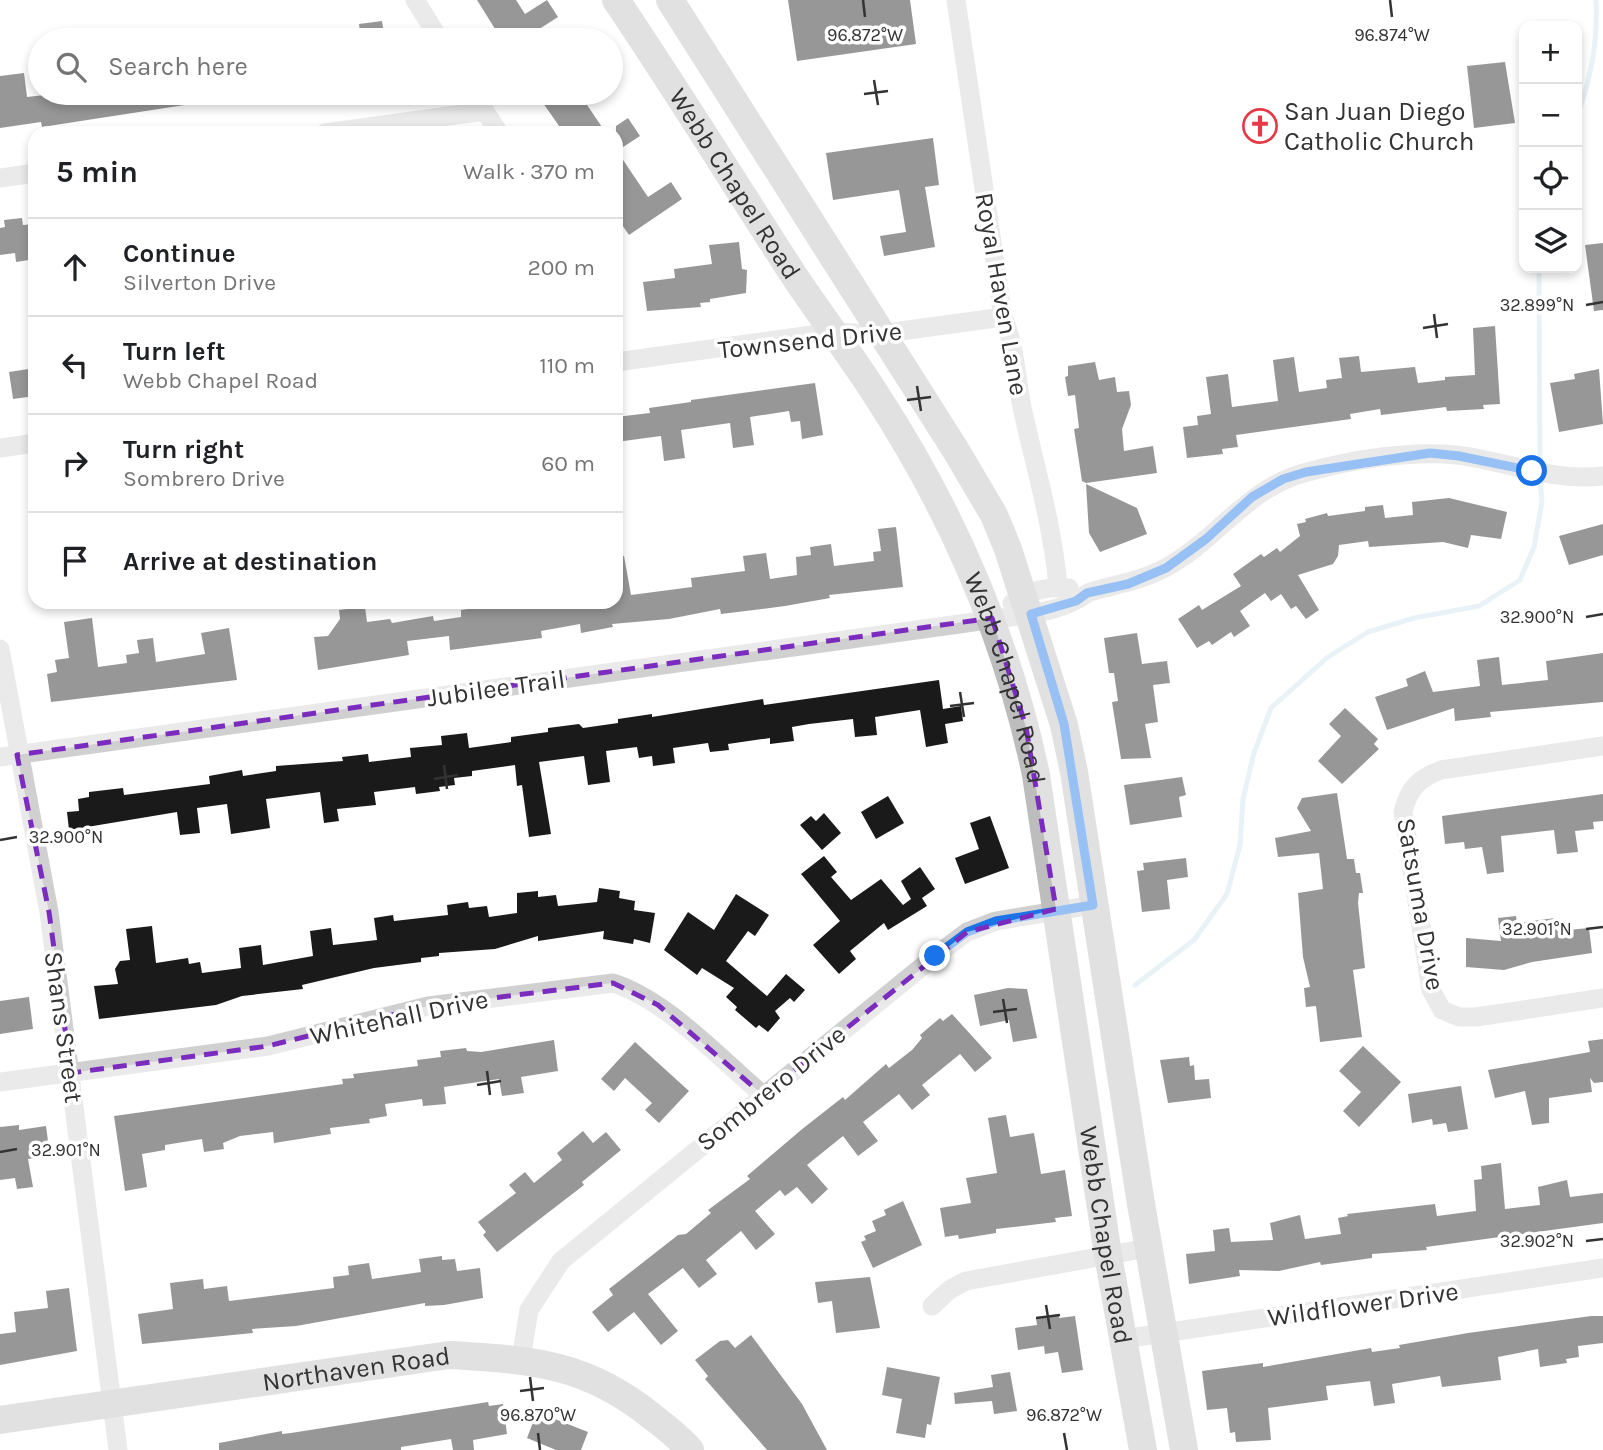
<!DOCTYPE html>
<meta charset="utf-8">
<style>
:root{--surface:#fff;--page:#f2f2f2;--text:#202124;--muted:#757577;--line:#e0e0e0}
body{margin:0;font-family:Karla,sans-serif;background:var(--page);color:var(--text)}
.controls{position:absolute;right:21px;top:21px;display:grid;overflow:hidden;border-radius:14px;box-shadow:0 4px 10px #0003}
.controls button{width:63px;height:63px;display:grid;place-items:center;padding:0;border:0;border-bottom:2px solid var(--line);background:var(--surface);color:var(--text);font:35px sans-serif}
.stop{position:absolute;width:21px;height:21px;margin:-16px;border:5px solid #1a73e8;border-radius:50%;background:#fff}
.stop.end{background:#1a73e8;border-color:#fff;box-shadow:0 2px 7px #0008}
.list{margin:0;padding:0;list-style:none}
h2{display:flex;justify-content:space-between;align-items:center;height:91px;margin:0;padding:0 28px;font-size:30px}
h2 small{font-size:23px;font-weight:400;color:var(--muted)}
.list li{display:grid;grid-template-columns:46px 1fr auto;gap:21px;align-items:center;box-sizing:border-box;height:98px;padding:0 28px;border-top:2px solid var(--line)}
.list b{display:block;font-size:26px;white-space:nowrap}
.list p{margin:0;font-size:23px;white-space:nowrap;color:var(--muted)}
.list em{font-size:23px;font-style:normal;color:var(--muted)}
.icon{flex:none;width:38px;height:38px;fill:none;stroke:currentColor;stroke-width:2;stroke-linecap:round;stroke-linejoin:round}
.map{position:relative;flex:none;width:1603px;height:1450px;overflow:hidden}
.search{position:absolute;background:var(--surface);box-shadow:0 4px 10px #0003;left:28px;top:28px;width:595px;height:77px;display:flex;align-items:center;gap:18px;box-sizing:border-box;padding:0 24px;border-radius:38px;color:var(--muted);font-size:26px}
.panel{position:absolute;background:var(--surface);box-shadow:0 4px 10px #0003;left:28px;top:126px;width:595px;height:483px;border-radius:21px}
.map>svg:first-child{display:block}
.lines{fill:none;stroke-linecap:round;stroke-linejoin:round}
.stream{stroke:#cfe2ee;stroke-width:5}
.building{fill:#1a1a1a}
.street{stroke:#d0d0d0;stroke-width:19}
.secondary{stroke:#bdbdbd;stroke-width:28}
.route{stroke:#1a73e8;stroke-width:9}
.marked{fill:none;stroke:#7b2cbf;stroke-width:5;stroke-dasharray:14 9;stroke-linejoin:round}
.ticks{fill:none;stroke:#333;stroke-width:2.5}
.labels{text-anchor:middle;stroke-width:7;stroke-linejoin:round;paint-order:stroke}
.poi-label{font-size:26px;fill:#333;stroke:#fff;text-anchor:start}
.street-label{font-size:26px;fill:#333;stroke:#fff}
.ticks-label{font-size:18px;text-anchor:middle;fill:#333;stroke:#fff;stroke-width:7;stroke-linejoin:round;paint-order:stroke}
</style>
<div class="map">
<svg width="1603" height="1450" viewBox="0 0 1603 1450">
<rect width="100%" height="100%" fill="#fff"/>
<g class="lines">
<path class="stream" d="M1577,117C1591,78 1598,42 1596,0
M1539,268L1540,468
M1135,985L1194,940L1227,894L1240,845L1243,799L1254,753L1271,708L1328,657L1368,632L1414,618L1479,606L1520,580L1534,547L1542,502L1540,478"/>
</g>
<path class="building" d="M477,0H516L525,14L547,0L558,17L522,40H502Z
M788,0H910L916,44L797,61Z
M382,21L385,40H361L359,24Z
M1505,62L1515,123L1474,128L1467,66Z
M24,73L27,97L62,93H204V102L42,127L41,122L0,128V76Z
M536,93H579L606,133H564Z
M628,118L640,136L617,151L648,197L671,182L682,199L629,235L616,216V126Z
M933,138L939,185L925,187L935,247L884,256L880,236L906,232L899,190L833,200L826,153Z
M22,218L23,225L35,224V259L16,262L15,253L0,255V228L5,227L4,220Z
M739,242L742,269L747,270L746,293L710,299V302L700,303L701,307L647,311L643,282L675,278L674,269L712,264L709,245Z
M1603,243V310L1594,311L1585,245Z
M1495,326L1500,404L1483,405L1484,409L1447,411L1446,407L1381,415L1380,409L1350,414L1351,419L1236,435L1238,447L1222,449L1223,454L1187,458L1183,427L1198,425L1197,416L1211,414L1206,377L1228,374L1232,407L1278,401L1273,360L1294,357L1299,392L1327,388L1326,380L1342,378L1339,358L1359,356L1361,372L1415,367L1418,383L1445,380V377L1475,375L1473,328Z
M1095,362L1099,380L1115,377L1117,392L1129,391L1131,405L1122,429L1124,451L1153,446L1157,473L1086,483L1082,481L1074,429L1079,428L1075,395L1068,396L1065,377L1068,376V366Z
M35,368V396L13,399L9,372Z
M1599,369L1603,424L1559,432L1550,383L1575,379L1574,374Z
M815,383L823,435L802,439L800,421L791,422L789,411L750,417L754,445L733,448L730,423L681,430L685,458L664,461L661,436L616,442V417L650,413L649,408L691,402V400Z
M1086,484L1137,508L1147,534L1100,552L1089,533Z
M1449,498L1507,512L1501,539L1471,535L1468,548L1443,542L1369,547L1368,541L1339,545L1338,556L1333,564L1298,575L1319,610L1306,619L1296,606L1291,609L1281,594L1271,601L1265,593L1240,611L1250,626L1234,637L1231,632L1212,645L1209,641L1197,648L1178,619L1199,605L1202,610L1241,586L1233,574L1261,554L1264,557L1277,548L1280,552L1300,536L1297,524L1306,522L1305,519L1327,513L1328,516L1365,511V507L1383,505L1385,518L1413,515L1412,502Z
M1603,524V555L1569,565L1559,536Z
M896,527L903,587L829,595L830,598L785,606L721,614L720,609L669,619L612,624L613,627L581,633L580,624L541,631L542,638L450,650L449,636L407,641L409,655L318,670L314,637L328,636L340,619L339,610L365,607L367,622L390,619L392,623L433,616L434,621L461,617V610L475,608L474,602H616V557L624,556L631,595L692,587L691,578L745,571L743,556L766,553L770,579L797,575L796,557L811,555L810,547L831,544L834,566L874,561L873,552L881,551L878,529Z
M92,618L98,667L127,663L126,655L139,653L137,640L153,638L156,662L205,654L201,633L229,628L237,680L51,702L47,674L57,672L55,660L69,658L64,622Z
M1137,633L1142,664L1167,661L1170,683L1153,685L1158,722L1145,724L1151,758L1121,759L1112,702L1118,701L1114,673H1109L1104,638Z
M1603,653V702L1490,712L1491,717L1455,721L1454,708L1387,730L1375,697L1408,686L1406,679L1425,671L1433,692L1480,686L1477,660L1499,657L1502,685L1548,680L1546,661Z
M939,680L943,709L961,706L963,721L945,724L948,743L926,747L920,710L875,717L877,735L855,737L853,719L809,724L792,727L794,741L770,744V738L728,744L729,750L710,752L708,743L673,748L675,763L653,766L652,756L639,758L637,747L606,751L610,782L588,785L584,756L539,762L551,834L529,837L522,785L517,786L515,765L472,771V776L454,778L455,785L439,787L440,791L416,794L415,787L374,792L376,805L337,809L339,821L324,823L320,792L266,799L270,828L231,834L227,804L197,808L200,833L180,835L177,812L69,830L67,812L79,811L78,799L89,797V792L123,788L124,795L210,784L209,776L242,770L243,776L276,771V766L343,761L342,757L368,754L369,762L411,757L410,748L442,745L441,736L467,733L469,748L511,742V737L548,732V728L579,724L583,728L618,723V719L652,714V717L763,699L764,705Z
M1345,708L1378,739L1374,744L1379,749L1342,784L1318,761L1341,736L1329,724Z
M1182,777L1186,795L1179,797L1182,817L1130,825L1124,785Z
M1337,793L1347,859H1354L1356,873H1360L1363,893H1359L1358,903L1365,968L1353,970L1362,1037L1320,1042L1316,1006L1306,1007L1304,988L1310,987L1303,957L1298,893L1323,889L1319,853L1278,857L1275,838L1311,831L1297,808L1302,798Z
M1603,794V821L1593,822L1594,829L1575,831L1578,852L1557,854L1554,830L1501,836L1504,872L1487,874L1482,847L1465,849L1464,842L1445,844L1442,816Z
M888,796L904,823L876,839L861,812Z
M824,813L841,833L822,850L800,825L811,816L816,821Z
M990,816L1009,868L965,884L955,858L979,849L970,823Z
M824,856L837,872L831,877L851,900L881,879L903,905L911,899L901,881L920,867L935,889L922,898L927,906L888,930L884,923L850,951L856,959L839,974L813,945L840,921L801,874Z
M1186,858L1188,877L1167,880L1170,909L1142,912L1137,871L1144,870L1143,863Z
M599,888L620,891L619,898L635,901L634,910L655,913L650,943L634,939L633,944L603,939L604,931L538,941V936L495,949L439,953V956L421,958V962L374,968L302,985L303,989L242,996L216,1005L99,1019L94,986L118,984L115,969L120,961L130,960L126,929L152,926L156,963L188,958L189,964L200,962L202,973L241,968L239,948L261,945L263,965L313,956L310,931L331,928L333,945L377,940L374,918L393,915L394,921L448,915L447,905L468,902L469,908L487,906L489,917L517,913V893L538,891V897L556,895L558,906L597,902Z
M736,894L769,915L755,936L748,931L726,961L767,996L786,974L805,990L794,1002L790,998L775,1011L780,1018L768,1032L759,1025L756,1028L735,1010L737,1007L726,997L734,988L702,968L697,975L664,950L688,912L714,930Z
M1516,916L1517,923L1555,918L1557,931L1589,928L1592,953L1532,962L1504,970L1466,967V938L1501,941L1498,918Z
M1008,988L1027,989L1037,1038L1013,1042L1009,1020L980,1026L974,995Z
M29,997L33,1029L0,1034V1001Z
M952,1014L992,1058L975,1072L960,1054L922,1085L930,1095L912,1110L899,1094L863,1122L878,1141L858,1156L843,1136L807,1165L828,1189L812,1204L797,1187L785,1196L780,1190L755,1211L775,1234L756,1250L741,1231L706,1260L717,1274L699,1288L683,1268L648,1294L678,1331L661,1345L634,1312L608,1332L592,1312L613,1295L609,1289L678,1235L686,1234L711,1213L708,1210L750,1179L747,1176L801,1130L843,1097L845,1100L886,1064L889,1068L912,1050L922,1038L920,1035L940,1018L943,1021Z
M1603,1039V1082L1594,1083L1590,1078L1592,1092L1549,1098V1123L1532,1125L1525,1091L1495,1098L1488,1070L1590,1052L1588,1041Z
M554,1040L558,1071L521,1077L524,1093L502,1096L499,1079L444,1087L446,1104L423,1106L422,1099L385,1104L387,1116L369,1119L370,1123L330,1128L331,1134L274,1143L273,1132L240,1136L223,1143L224,1149L204,1152L202,1139L165,1145V1150L142,1154L147,1187L125,1191L114,1116L343,1084L342,1079L354,1078L353,1074L418,1066L417,1060L441,1057L440,1051L466,1048L467,1051L481,1052Z
M635,1042L689,1091L659,1123L645,1110L652,1103L625,1078L614,1091L601,1079Z
M1363,1046L1401,1082L1359,1127L1343,1111L1361,1092L1339,1071Z
M1189,1057L1190,1066L1194,1065L1195,1080L1209,1079L1211,1098L1168,1103L1160,1060Z
M1461,1086L1468,1129L1448,1132L1446,1123L1433,1125L1432,1119L1412,1123L1408,1094Z
M1006,1115L1010,1137L1034,1133L1041,1174L1065,1170L1072,1216L1055,1218L1056,1222L996,1229V1233L959,1239L958,1235L945,1237L940,1208L971,1203L966,1178L997,1173L988,1118Z
M19,1125V1130L46,1126L50,1156L28,1159L33,1187L17,1189L15,1178L0,1180V1127Z
M583,1131L593,1143L606,1132L621,1150L582,1182L584,1185L497,1252L483,1235L486,1232L478,1222L516,1193L509,1185L525,1172L534,1183L562,1160L557,1153Z
M1501,1163L1505,1209L1540,1205L1538,1187L1567,1180L1570,1197L1603,1193V1223L1426,1247L1427,1250L1372,1254V1258L1321,1265L1320,1262L1279,1271L1239,1270L1240,1276L1189,1284L1186,1254L1215,1251L1213,1230L1229,1228L1231,1242L1273,1240L1270,1223L1300,1215L1305,1239L1341,1234L1338,1218L1348,1216L1347,1214L1435,1204L1437,1216L1476,1211L1474,1180L1482,1179L1481,1166Z
M903,1201L922,1245L873,1268L861,1242L866,1240L864,1236L876,1231L872,1221L886,1215L884,1210Z
M442,1256V1260L455,1259L457,1271L480,1268L483,1298L444,1305L425,1306V1303L296,1326L252,1329L253,1333L142,1344L138,1314L173,1309L170,1283L203,1279L204,1289L227,1286L229,1301L334,1288L333,1277L349,1275L348,1266L369,1263L372,1279L421,1272L419,1259Z
M870,1277L880,1328L836,1333L832,1301L818,1303L815,1282Z
M69,1288L77,1351L0,1365V1334L16,1332L14,1312L48,1308L46,1291Z
M1059,1314V1318L1075,1316L1083,1370L1062,1373L1058,1352L1045,1354L1044,1346L1018,1350L1015,1328L1037,1325L1036,1318Z
M1591,1316H1603V1343L1578,1346L1579,1357L1566,1359L1567,1363L1540,1367L1538,1349L1498,1357L1501,1380L1442,1387L1440,1376L1392,1384L1395,1403L1374,1406L1370,1381L1326,1386L1328,1400L1268,1408L1271,1440L1236,1442L1235,1432L1230,1433L1227,1408L1207,1410L1202,1371L1263,1363V1367L1371,1348L1372,1352L1400,1348L1399,1345L1468,1333Z
M751,1335L802,1404L827,1450H767L705,1379L708,1376L695,1360L720,1341L728,1340L735,1348Z
M887,1367L940,1377L931,1425L927,1424L925,1438L896,1433L902,1399L882,1395Z
M1010,1372L1017,1411L994,1414L992,1401L955,1404L954,1393L993,1387L991,1375Z
M488,1402L489,1406L503,1404L507,1434L473,1440L474,1450H453L451,1439L401,1447V1450H219V1443L282,1431V1434L291,1433Z
M537,1412L588,1432L581,1450H556L527,1438Z"/>
<g class="lines">
<path class="street" d="M415,0L440,40
M956,0L1003,317C1016,347 1016,381 1023,412C1036,470 1053,527 1058,587
M473,93L499,133
M325,133L485,111
M0,178L35,173
M616,362L833,332L879,334L1003,317
M0,448L35,443
M1012,603C1030,590 1048,586 1069,588
M0,649L49,912L118,1450
M1603,746L1441,770C1418,779 1409,788 1403,812L1431,990L1442,1010L1459,1017H1476L1603,998
M0,757L1031,614C1046,611 1063,608 1076,600C1081,598 1085,594 1090,592C1116,584 1141,581 1165,568C1216,541 1247,488 1304,473C1349,460 1410,450 1457,455C1506,461 1552,482 1603,476
M0,1082L268,1046L428,1006L613,983C667,1000 719,1058 763,1095
M932,1306L949,1290L966,1281L1148,1248
M1123,1339L1603,1268
M521,1359L529,1310L561,1261L935,956L967,932L996,921L1093,905"/>
<g class="secondary">
<path id="s1" d="M616,0C676,89 733,181 791,271C818,312 848,351 875,393C952,511 1007,637 1036,775L1108,1255L1143,1450"/>
<path d="M670,0L955,449L994,515L1008,549L1064,725L1074,772L1141,1204L1184,1450"/>
<path id="s2" d="M0,1420L449,1355C533,1360 587,1363 654,1418C667,1428 680,1438 690,1450"/>
</g>
</g>
<g class="lines">
<path class="route" d="M935,956L967,932L996,921L1093,905L1064,724L1031,614L1076,601L1087,593L1128,584L1166,568L1206,539L1252,497L1283,479L1306,472L1430,453L1459,456L1532,471"/>
</g>
<path d="M0 0H1603V1450H0ZM992,618L1026,727L1056,909L967,932L763,1095L658,1005L613,983L428,1006L268,1046L71,1073L49,912L17,755Z" fill="#fff" fill-opacity=".55" fill-rule="evenodd"/>
<path class="marked" d="M992,618L1026,727L1056,909L967,932L763,1095L658,1005L613,983L428,1006L268,1046L71,1073L49,912L17,755Z"/>
<path class="ticks" d="M863,0L865,17M1390,0L1392,17M874,80L878,105M864,94L888,91M1586,305L1603,302M1434,314L1437,338M1423,328L1448,324M917,386L921,411M907,400L931,397M1586,617L1603,614M960,692L964,717M950,706L974,703M444,765L447,789M434,779L458,775M0,840L17,837M1586,929L1603,927M1003,999L1007,1023M993,1012L1017,1009M487,1071L490,1095M477,1085L501,1081M0,1152L17,1149M1586,1241L1603,1239M1046,1305L1050,1329M1036,1318L1060,1315M530,1377L533,1401M520,1391L544,1388M538,1433L540,1450M1064,1433L1067,1450"/>
<defs>
<g id="church-ring" transform="scale(1.75)"><circle r="9.5" fill="#fff" stroke="#e63946" stroke-width="1.5"/><path d="M-1.2-6h2.4v3.5h3.3v2.4h-3.3V6h-2.4V-.1h-3.3v-2.4h3.3Z" fill="#e63946"/></g>
</defs>
<g fill-rule="evenodd">
<use href="#church-ring" x="1260" y="126"/>
</g>
<g class="labels">
<g class="poi-label">
<text x="1284" y="120">San Juan Diego<tspan x="1284" dy="30">Catholic Church</tspan></text>
</g>
<g class="street-label">
<text dy="9" stroke="none"><textPath href="#s1" startOffset="219">Webb Chapel Road</textPath></text>
<text transform="translate(1002 294) rotate(80)" y="9">Royal Haven Lane</text>
<text transform="translate(810 340) rotate(-6)" y="9">Townsend Drive</text>
<text dy="9" stroke="none"><textPath href="#s1" startOffset="786">Webb Chapel Road</textPath></text>
<text transform="translate(496 688) rotate(-8)" y="9">Jubilee Trail</text>
<text transform="translate(1421 904) rotate(80)" y="9">Satsuma Drive</text>
<text transform="translate(399 1017) rotate(-12)" y="9">Whitehall Drive</text>
<text transform="translate(64 1027) rotate(82)" y="9">Shans Street</text>
<text transform="translate(771 1088) rotate(-39)" y="9">Sombrero Drive</text>
<text dy="9" stroke="none"><textPath href="#s1" startOffset="1353">Webb Chapel Road</textPath></text>
<text transform="translate(1363 1304) rotate(-8)" y="9">Wildflower Drive</text>
<text dy="9" stroke="none"><textPath href="#s2" startOffset="360">Northaven Road</textPath></text>
</g>
</g>
<g class="ticks-label">
<text x="865" y="41">96.872°W</text>
<text x="1392" y="41">96.874°W</text>
<text x="1537" y="311">32.899°N</text>
<text x="1537" y="623">32.900°N</text>
<text x="66" y="843">32.900°N</text>
<text x="1537" y="935">32.901°N</text>
<text x="66" y="1156">32.901°N</text>
<text x="1537" y="1247">32.902°N</text>
<text x="538" y="1421">96.870°W</text>
<text x="1064" y="1421">96.872°W</text>
</g>
</svg>
<div class="controls">
<button>+</button>
<button>−</button>
<button><svg class="icon" aria-label="locate" viewBox="0 0 24 24"><circle cx="12" cy="12" r="6"/><path d="M12 2v4M12 18v4M2 12h4M18 12h4"/></svg></button>
<button><svg class="icon" aria-label="layers" viewBox="0 0 24 24"><path d="M12 4l9 5-9 5-9-5zM3 14l9 5 9-5"/></svg></button>
</div>
<div class="stop" style="left:1532px;top:471px"></div>
<div class="stop end" style="left:935px;top:956px"></div>
<div class="search"><svg class="icon" aria-label="search" viewBox="0 0 24 24"><circle cx="10" cy="10" r="6"/><path d="M15 15l6 6"/></svg>Search here</div>
<section class="panel">
<h2>5 min<small>Walk · 370 m</small></h2>
<ul class="list">
<li><svg class="icon" aria-label="ahead" viewBox="0 0 24 24"><path d="M12 20V5M6 11l6-6 6 6"/></svg><div><b>Continue</b><p>Silverton Drive</p></div><em>200 m</em></li>
<li><svg class="icon" aria-label="left" viewBox="0 0 24 24"><path d="M17 20v-9H6M10 6l-5 5 5 5"/></svg><div><b>Turn left</b><p>Webb Chapel Road</p></div><em>110 m</em></li>
<li><svg class="icon" aria-label="right" viewBox="0 0 24 24"><path d="M7 20v-9h11M14 6l5 5-5 5"/></svg><div><b>Turn right</b><p>Sombrero Drive</p></div><em>60 m</em></li>
<li><svg class="icon" aria-label="arrive" viewBox="0 0 24 24"><path d="M6 21V4h12l-3 4 3 4H6"/></svg><div><b>Arrive at destination</b></div></li>
</ul>
</section>
</div>
